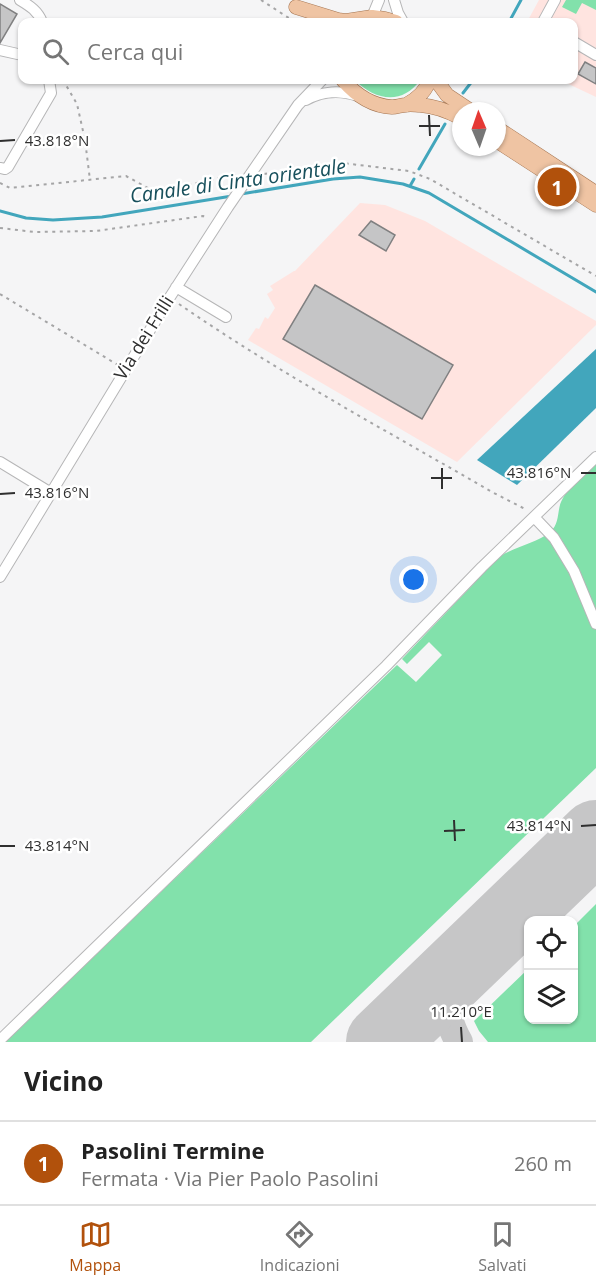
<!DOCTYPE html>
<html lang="it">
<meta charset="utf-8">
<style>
:root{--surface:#fff;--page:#f2f2f2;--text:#222;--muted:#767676;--line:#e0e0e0;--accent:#b1510c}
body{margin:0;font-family:"Open Sans",sans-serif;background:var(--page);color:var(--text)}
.controls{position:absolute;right:18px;bottom:18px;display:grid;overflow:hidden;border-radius:12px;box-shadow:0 2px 4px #0004}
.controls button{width:54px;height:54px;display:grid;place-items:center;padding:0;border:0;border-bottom:2px solid var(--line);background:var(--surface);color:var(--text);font:30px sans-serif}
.compass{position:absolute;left:452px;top:102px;width:54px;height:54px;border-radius:50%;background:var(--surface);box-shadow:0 2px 4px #0004;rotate:358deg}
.you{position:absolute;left:414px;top:580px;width:21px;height:21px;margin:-15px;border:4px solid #fff;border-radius:50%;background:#1a73e8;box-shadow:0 0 0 9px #1a73e833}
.badge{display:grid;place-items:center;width:39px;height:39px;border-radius:50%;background:var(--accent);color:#fff;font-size:20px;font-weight:700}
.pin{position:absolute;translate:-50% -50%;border:3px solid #fff;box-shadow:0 2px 6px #0006}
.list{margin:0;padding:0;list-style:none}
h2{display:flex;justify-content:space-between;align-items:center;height:78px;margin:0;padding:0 24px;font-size:26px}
h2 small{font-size:20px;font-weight:400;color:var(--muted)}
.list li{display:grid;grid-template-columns:39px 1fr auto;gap:18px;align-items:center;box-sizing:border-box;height:84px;padding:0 24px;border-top:2px solid var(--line)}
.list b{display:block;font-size:22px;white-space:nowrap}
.list p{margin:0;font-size:20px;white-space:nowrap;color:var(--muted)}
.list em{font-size:20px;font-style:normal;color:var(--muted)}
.icon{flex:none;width:33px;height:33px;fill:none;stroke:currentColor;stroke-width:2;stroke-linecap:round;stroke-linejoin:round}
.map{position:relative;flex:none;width:596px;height:1042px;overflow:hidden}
.search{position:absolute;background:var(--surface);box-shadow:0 2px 4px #0004;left:18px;right:18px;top:18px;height:66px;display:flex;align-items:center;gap:15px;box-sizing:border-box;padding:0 21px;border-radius:12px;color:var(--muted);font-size:22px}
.sheet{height:162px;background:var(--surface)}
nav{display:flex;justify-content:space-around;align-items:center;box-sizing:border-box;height:84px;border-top:2px solid var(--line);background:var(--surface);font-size:16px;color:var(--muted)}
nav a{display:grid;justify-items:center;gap:3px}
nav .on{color:var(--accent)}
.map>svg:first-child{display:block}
.industrial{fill:#ffe4e0}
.green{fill:#82e1ab}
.water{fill:#42a6bc}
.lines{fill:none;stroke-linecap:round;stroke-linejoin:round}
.stream{stroke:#42a6bc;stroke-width:3}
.taxiway{stroke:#c6c6c7;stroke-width:28}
.runway{stroke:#c6c6c7;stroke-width:72}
.building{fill:#c5c5c6;stroke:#808081;stroke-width:1.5}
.minor-casing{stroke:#b6b6b7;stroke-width:12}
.major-casing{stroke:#a57653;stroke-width:15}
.path{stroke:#a5a5a6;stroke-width:2;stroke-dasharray:3 4.5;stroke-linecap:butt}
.minor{stroke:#fff;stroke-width:10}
.major{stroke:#efc4a3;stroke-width:14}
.ticks{fill:none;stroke:#2f2f2f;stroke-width:2}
.labels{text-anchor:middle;stroke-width:5;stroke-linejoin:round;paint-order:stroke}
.street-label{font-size:18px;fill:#2f2f2f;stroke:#fff}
.water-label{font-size:20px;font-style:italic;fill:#18505c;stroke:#fff}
.ticks-label{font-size:15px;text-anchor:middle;fill:#2f2f2f;stroke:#fff;stroke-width:5;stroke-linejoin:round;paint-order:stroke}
</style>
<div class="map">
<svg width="596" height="1042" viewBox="0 0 596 1042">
<rect width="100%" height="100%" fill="#f5f5f6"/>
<path class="industrial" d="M539,0H596V97L560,80H574V22H527Z
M360,203L385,205L425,221L596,321V325L457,462L248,340L256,328L259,329L265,317L268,319L275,308L267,294L273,290L270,286L294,271H295Z"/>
<path class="green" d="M566,0H596V10L582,3L576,14L562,7Z
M355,80H420C403,105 375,101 355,80Z
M596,464V768L311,1042H5L397,665L416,682L442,655L429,642L407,664L402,659L499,557C514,547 537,543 550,532C561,523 556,509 563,498C569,486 586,474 596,464Z
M596,904V1042H488L479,1031L474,1021L528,969V1020H574V926Z"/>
<path class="water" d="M596,349V408L517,485L477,460Z"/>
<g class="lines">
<path class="stream" d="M509,22L521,0
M463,93L473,80
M419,169L445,124
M410,186L414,179
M241,194L333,179L360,177L403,184L429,193L596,292
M0,211L26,218L53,220L102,217L232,196"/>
<path class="taxiway" d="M458,968C455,977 450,987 449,996C445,1012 451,1028 459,1042"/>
<path class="runway" d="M382,1042L596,836"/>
</g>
<path class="building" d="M0,4L17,14L0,43Z
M585,62L596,68V84L578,74Z
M371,221L395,235L386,251L359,235Z
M315,285L453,365L422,419L283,339Z"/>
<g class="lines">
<g class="minor-casing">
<path id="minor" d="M20,0C30,6 38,11 42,22
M394,0L398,13L403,22
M372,17L379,0
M543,22L555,0
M574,42L596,55
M0,50L22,55
M306,100C322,91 341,90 358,96
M0,168L5,169L8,167L51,93L49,80
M176,287L226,317
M0,462L51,493
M534,517L554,538L574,571L596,624
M0,577L170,297L228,207L298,105L322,80
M0,1040L386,666L482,567L596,457"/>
</g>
<g class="major-casing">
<path id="major" d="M296,7L338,20L346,21L372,17L385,19L396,22
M343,80C355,94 372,106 392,107C397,107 401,105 406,105C410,104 416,105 420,105C435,106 448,111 461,118
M436,80L447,95L471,111
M406,105C417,99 426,92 429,80
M497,128L596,193
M497,141L596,205"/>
</g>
<path class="path" d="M261,0L295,22
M63,80L77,104L85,140L90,180
M264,174L342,163L409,171L430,179L596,276
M0,183L10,188L126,176L155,192L238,174
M0,228L35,232L96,231L203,216L208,218
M0,294L118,365
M179,304C279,373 387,431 492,492L527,510"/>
<use href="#minor" class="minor"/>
<use href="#major" class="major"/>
</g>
<path class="ticks" d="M429,115L430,136M419,126H440M0,141L15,140M442,468V489M581,473H596M431,478H452M0,494L15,493M454,820L455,841M581,826L596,825M444,831L465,830M0,846H15M461,1027L462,1042"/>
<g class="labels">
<g class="street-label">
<text transform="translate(144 338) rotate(-58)" y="6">Via dei Frilli</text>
</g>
<g class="water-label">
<text transform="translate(238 181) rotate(-8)" y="7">Canale di Cinta orientale</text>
</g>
</g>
<g class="ticks-label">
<text x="57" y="146">43.818°N</text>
<text x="539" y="478">43.816°N</text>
<text x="57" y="498">43.816°N</text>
<text x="539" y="831">43.814°N</text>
<text x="57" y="851">43.814°N</text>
<text x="461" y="1017">11.210°E</text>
</g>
</svg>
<div class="controls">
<button><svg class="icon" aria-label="locate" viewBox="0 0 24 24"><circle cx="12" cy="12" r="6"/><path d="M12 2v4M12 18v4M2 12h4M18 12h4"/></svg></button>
<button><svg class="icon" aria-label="layers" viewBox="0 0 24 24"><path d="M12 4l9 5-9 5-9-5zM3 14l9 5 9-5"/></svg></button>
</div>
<svg class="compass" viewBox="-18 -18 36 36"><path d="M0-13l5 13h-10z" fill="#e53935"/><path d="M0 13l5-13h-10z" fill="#767676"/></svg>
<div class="you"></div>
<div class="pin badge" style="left:557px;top:187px">1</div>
<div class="search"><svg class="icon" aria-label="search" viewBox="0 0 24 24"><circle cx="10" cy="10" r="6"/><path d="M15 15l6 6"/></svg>Cerca qui</div>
</div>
<section class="sheet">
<h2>Vicino<small></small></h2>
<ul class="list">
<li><span class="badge">1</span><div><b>Pasolini Termine</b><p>Fermata · Via Pier Paolo Pasolini</p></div><em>260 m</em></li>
</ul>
</section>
<nav>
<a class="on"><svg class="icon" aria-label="map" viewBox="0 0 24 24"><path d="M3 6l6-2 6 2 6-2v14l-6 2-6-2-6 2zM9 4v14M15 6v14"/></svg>Mappa</a>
<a><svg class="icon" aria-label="directions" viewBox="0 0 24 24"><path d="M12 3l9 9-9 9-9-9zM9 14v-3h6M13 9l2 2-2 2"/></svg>Indicazioni</a>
<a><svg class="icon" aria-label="saved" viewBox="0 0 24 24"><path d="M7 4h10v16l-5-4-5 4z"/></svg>Salvati</a>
</nav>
